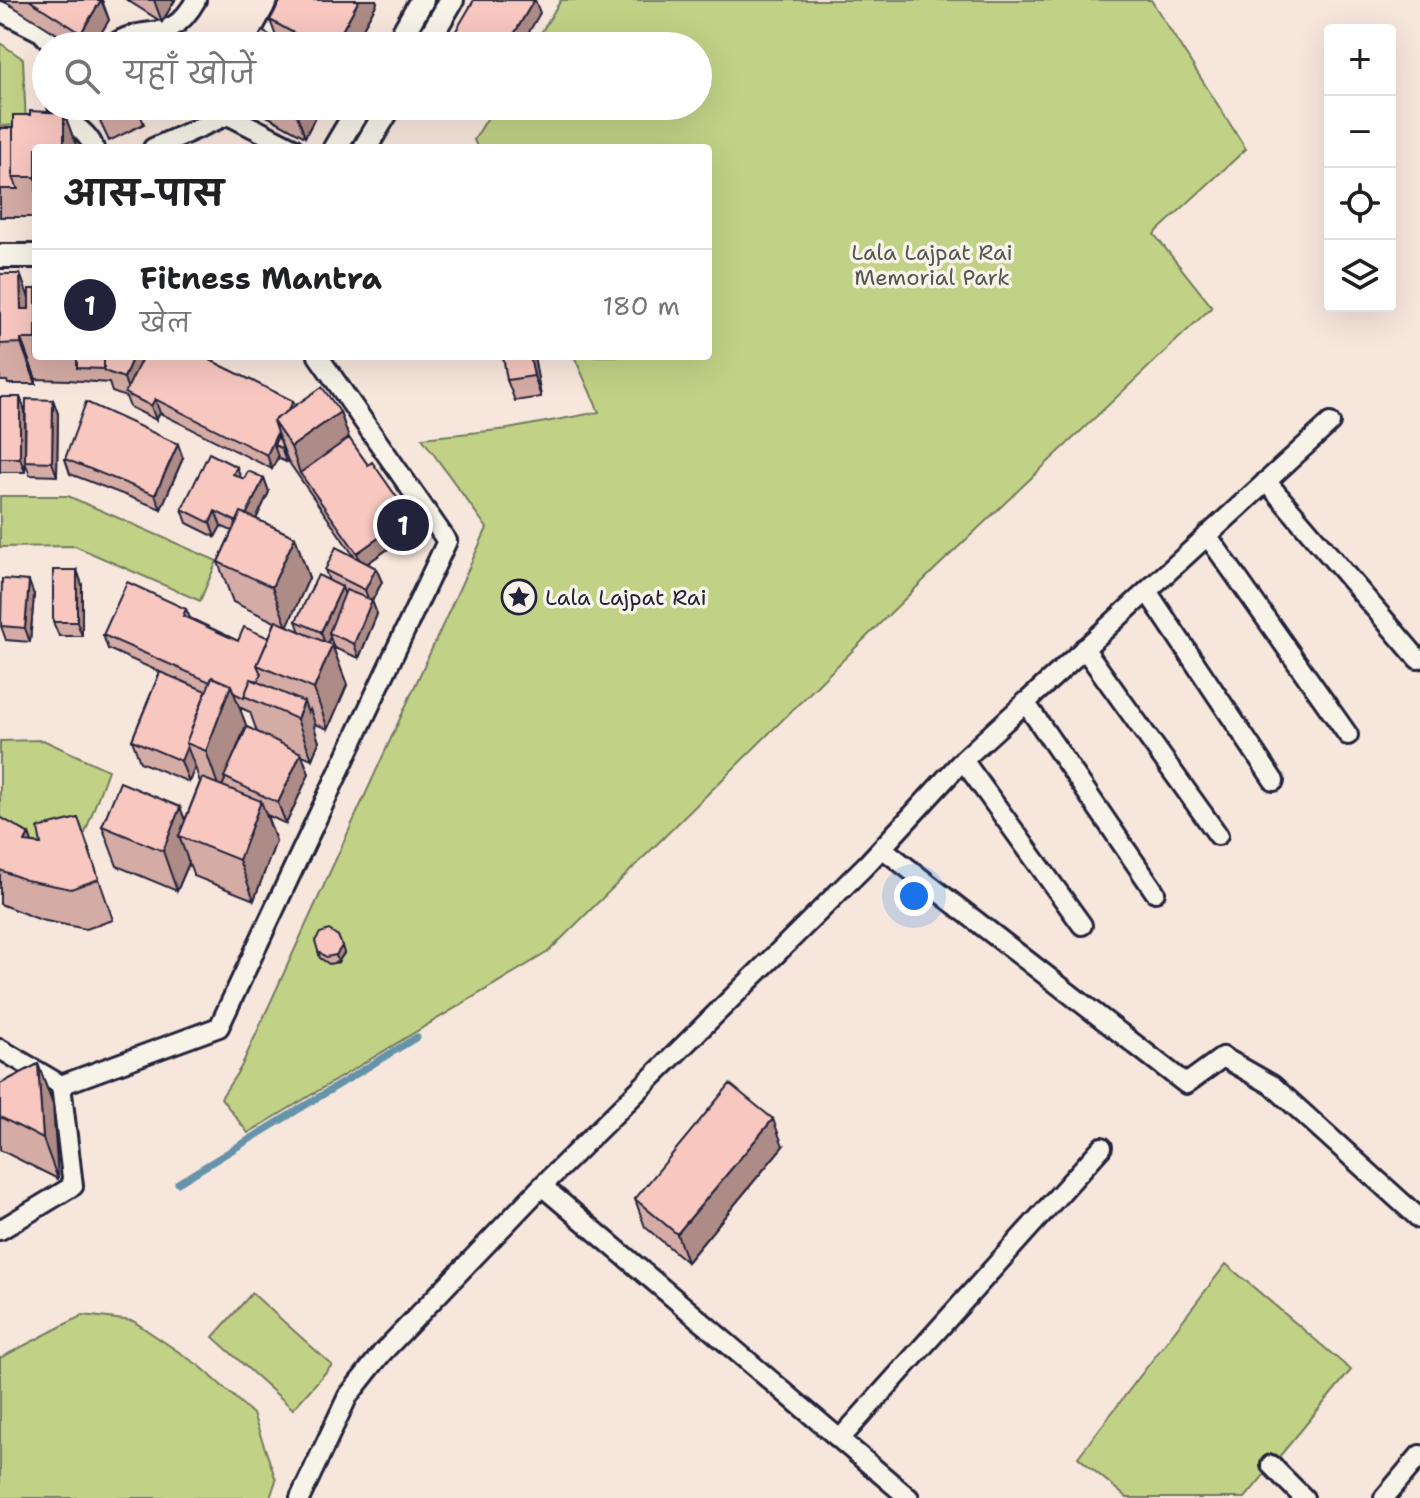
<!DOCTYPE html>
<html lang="hi">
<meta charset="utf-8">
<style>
:root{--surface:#fff;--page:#f6f6f6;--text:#202124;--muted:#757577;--line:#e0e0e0;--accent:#22223b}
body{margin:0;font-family:"Shantell Sans","Playpen Sans Deva",sans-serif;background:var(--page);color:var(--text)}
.controls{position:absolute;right:24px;top:24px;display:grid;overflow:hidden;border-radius:8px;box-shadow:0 8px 32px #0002}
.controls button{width:72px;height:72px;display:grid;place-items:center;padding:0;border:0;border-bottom:2px solid var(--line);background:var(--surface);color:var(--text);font:40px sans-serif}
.you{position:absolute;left:914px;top:896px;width:28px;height:28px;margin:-20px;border:6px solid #fff;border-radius:50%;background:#1a73e8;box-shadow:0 0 0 12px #1a73e833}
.badge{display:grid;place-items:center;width:52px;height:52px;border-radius:50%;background:var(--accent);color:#fff;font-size:26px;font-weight:700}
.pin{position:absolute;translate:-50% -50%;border:4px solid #fff;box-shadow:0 2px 8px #0006}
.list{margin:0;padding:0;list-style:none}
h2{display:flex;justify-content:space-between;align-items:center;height:104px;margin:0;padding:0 32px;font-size:34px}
h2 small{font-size:26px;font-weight:400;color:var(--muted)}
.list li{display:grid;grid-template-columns:52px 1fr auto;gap:24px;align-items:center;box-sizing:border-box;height:112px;padding:0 32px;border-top:2px solid var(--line)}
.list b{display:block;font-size:30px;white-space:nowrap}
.list p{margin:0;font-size:26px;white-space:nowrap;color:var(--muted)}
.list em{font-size:26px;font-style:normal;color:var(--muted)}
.icon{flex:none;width:44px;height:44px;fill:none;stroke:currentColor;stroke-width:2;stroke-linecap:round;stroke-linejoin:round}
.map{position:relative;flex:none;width:1420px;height:1498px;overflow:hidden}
.search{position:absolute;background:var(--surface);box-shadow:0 8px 32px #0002;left:32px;top:32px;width:680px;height:88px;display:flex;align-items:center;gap:20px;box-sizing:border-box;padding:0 28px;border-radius:44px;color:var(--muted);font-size:30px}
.panel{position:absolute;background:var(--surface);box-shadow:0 8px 32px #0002;left:32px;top:144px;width:680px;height:216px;border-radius:8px}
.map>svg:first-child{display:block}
.green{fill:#c1d286;stroke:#727a60;stroke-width:2}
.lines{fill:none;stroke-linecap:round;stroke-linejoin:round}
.stream{stroke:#6593a9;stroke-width:7}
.minor-casing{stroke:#22223b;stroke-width:24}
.tertiary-casing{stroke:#22223b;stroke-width:28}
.minor{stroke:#f7f3e8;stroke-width:18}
.tertiary{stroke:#f7f3e8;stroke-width:22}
.wall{fill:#d4aba5;stroke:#22223b;stroke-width:2;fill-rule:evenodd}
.shaded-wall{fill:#ad8b86;stroke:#22223b;stroke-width:2}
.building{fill:#f7c7c0;stroke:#22223b;stroke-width:2}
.labels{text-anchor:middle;stroke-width:7;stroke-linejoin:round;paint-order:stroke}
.park-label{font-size:22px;fill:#525752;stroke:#f7f3e8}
.poi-label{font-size:22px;fill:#22223b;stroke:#f7f3e8;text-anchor:start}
</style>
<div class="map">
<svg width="1420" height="1498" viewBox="0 0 1420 1498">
<rect width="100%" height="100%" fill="#f7e6dc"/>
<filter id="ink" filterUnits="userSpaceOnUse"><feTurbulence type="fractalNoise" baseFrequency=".0125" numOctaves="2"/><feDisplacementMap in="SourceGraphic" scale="16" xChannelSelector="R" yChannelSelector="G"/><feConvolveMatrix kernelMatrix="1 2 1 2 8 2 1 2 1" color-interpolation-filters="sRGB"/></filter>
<g filter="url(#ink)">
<path class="green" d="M561,0H1151L1246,149L1154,234L1212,307L934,570L548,952L248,1133L221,1098L241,1067L487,528L422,438L508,429L599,412L574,356H708V148H478L474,140L495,106H698V46H533Z
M0,43L23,59L26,125L0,126Z
M0,496H68L217,561L200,601L75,546L0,547Z
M43,740L108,770L85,833L37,852L0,829V741Z
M1226,1264L1351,1370L1245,1498H1127L1078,1457Z
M252,1293L332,1365L293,1409L213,1337Z
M83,1315L133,1321L201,1367L253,1414L276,1480L270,1498H0V1358Z"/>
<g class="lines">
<path class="stream" d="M178,1183L417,1037"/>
<g class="minor-casing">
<path id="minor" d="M0,11L41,32L54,46
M111,46C149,19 168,49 196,0
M267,46L292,0
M58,106C64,123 86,127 94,148
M228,115L293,148
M153,148L228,115L233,106
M1266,481L1418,659
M1207,535L1348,735
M1147,591L1274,781
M1084,648L1218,835
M1025,702L1155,892
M963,760L1082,925
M882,848L1186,1084L1223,1057L1272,1085L1420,1219
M0,1049L61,1085L219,1027L447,541L318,356
M542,1186L909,1498
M0,1230L73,1186L61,1085
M840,1439L1102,1147
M1271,1465L1304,1498
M300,1498L348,1396L382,1353L542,1186L867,864L963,760L1330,423
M1384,1498L1420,1455"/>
</g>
<g class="tertiary-casing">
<path id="tertiary" d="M396,46L422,0
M425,46L452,0
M335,148L360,106
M365,148L390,106
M0,256H36"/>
</g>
<use href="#minor" class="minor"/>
<use href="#tertiary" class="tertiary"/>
</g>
<path class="wall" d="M3,0H102L109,20L93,46H76Z
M127,0H175L162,22Z
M281,0H376L377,3L353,46H254L277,39L270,20Z
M93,106H137L144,124L109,141Z
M260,106H321L305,137L263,114Z
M64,113L77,148H36V217H0V128H13L30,115Z
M0,274H20L29,300L36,289V356H202L293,401L295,406L340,412L349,438L368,465L410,516L415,530L368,563L382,582L372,601L377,614L359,658L334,648L330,637L328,643L332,645L347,685L328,729L315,724L314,727L319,742L312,759L302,755L309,774L286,824L267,815L276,841L254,900L194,876L189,863L177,891L117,866L102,826L180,807L185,820L200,782L195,767L189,782L140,762L132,740L160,672L108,649L103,635L186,609L190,618L238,641L269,638L275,622L233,602L218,562L232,531L221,526L215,537L187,523L182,509L241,478L244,479L264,478L269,492L256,519L295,537L309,578L287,626L300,632L296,621L329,581L325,570L354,556L288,461L286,462L279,459L278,457L272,469L160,413L156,420L130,407L126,397L112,392L109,383L68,380L36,379V384H8L7,381H0ZM239,707L250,712L257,732L236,750L246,725Z
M534,356L541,397L515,401L507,380Z
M0,397H20L25,411V441L53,400L58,414L57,476L30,475L25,462V472H0Z
M183,458L161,509L70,474L65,459Z
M77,570L82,585V636H59L53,622Z
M34,595L30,642L6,640L1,626Z
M0,817L29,834L32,843L41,844L78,818L113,920L86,929L41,920L0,904Z
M338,936L344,953L338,962L329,964L320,958L318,951Z
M38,1064L53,1105L58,1179L0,1150V1084Z
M783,1146L687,1262L645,1227L635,1199Z"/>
<path class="shaded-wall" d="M101,0L109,20L93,46H86L81,33Z
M154,0H175L162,22Z
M359,0H376L377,3L353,46H339L337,40Z
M534,0H535L540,13L521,46H507Z
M329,35L333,46H323Z
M302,106H321L305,137L297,115Z
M64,113L77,148H64Z
M20,274L35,314L21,309Z
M21,339L36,379V384L21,343Z
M133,356H150L130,396L124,378Z
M530,356H534L541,397L534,376Z
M20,397L25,411V472L20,458Z
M155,399L160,413L156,420L151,406Z
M53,400L58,414L57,476L52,462Z
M340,412L354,453L300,473L291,447Z
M277,433L288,461L286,462L281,448L274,445L278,457L272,469L267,455Z
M178,444L183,458L161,509L155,495Z
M237,467L242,481L233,474Z
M264,478L269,492L247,538L242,524Z
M215,511L221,526L215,537L210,523Z
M410,516L415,530L362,567L357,553Z
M295,537L309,578L287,627L272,587Z
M376,568L382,582L372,601L377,614L359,658L354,644L370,604L365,590Z
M77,570L82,585V636L77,622Z
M29,581L34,595L30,642L25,628Z
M342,587L347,601L329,633L330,637L326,647L321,632Z
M332,645L347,685L328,729L314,689Z
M231,685L246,725L225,778L224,777L225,780L220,791L206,751Z
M304,702L308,713L310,709L315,724L314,727L319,742L312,759L297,719Z
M187,746L195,767L189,782L181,761Z
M301,753L309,774L286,824L278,803Z
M261,801L276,841L254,900L239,860Z
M180,807L193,842L179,836L189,863L177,891L163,851Z
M29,834L43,875L25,842Z
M342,946L344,953L338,962L336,955Z
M38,1064L53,1105L58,1179L43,1139Z
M773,1119L783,1146L687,1262L677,1234Z"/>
<path class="building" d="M29,0H101L81,33Z
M281,0H359L337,40L329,35L323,46H317L270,20Z
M474,0H534L507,46H447Z
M262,31L290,46H254Z
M95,106H130L102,120Z
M280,106H302L297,115Z
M30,111L64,113V148H36V177H13V115H30Z
M0,128H13V177L18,189H0Z
M0,274H20L21,309H29V289H36V339H21V343L0,344Z
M77,356H104V369L77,368Z
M104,356H133L124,378L104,371Z
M143,356H202L293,401L289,410L273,421L277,433L267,455L155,399L151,406L125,393Z
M503,356H530L534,376L507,380Z
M322,387L340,412L291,447L273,421Z
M0,397H20V458H0Z
M26,399L53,400L52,462L25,461Z
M86,402L178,444L155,495L65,459Z
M278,436L282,446L281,448L274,445Z
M349,438L368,465L372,462L410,516L357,553L300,473Z
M209,453L237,467L233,474L244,479L248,471L264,478L246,515L241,512L237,522L215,511L210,523L182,509Z
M241,512L295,537L272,587L218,562Z
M336,547L376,568L365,590L325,570Z
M53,570H77V622H53Z
M318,575L342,587L321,632L296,621Z
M2,579L29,581L25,628L1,626Z
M127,582L186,609L183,616L238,641L244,627L269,638L257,665L261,674L258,681L251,679L244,696V698L234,693L231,685L212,677L210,682L103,635Z
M346,590L372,600L354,644L329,633Z
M276,621L332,645L314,689L257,665Z
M160,672L206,691L186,743L187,746L181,761L132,740Z
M212,677L231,685L206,751L186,743Z
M251,679L304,702L297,719L244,696Z
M247,727L301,753L278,803L224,777Z
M202,778L261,801L239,860L179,836Z
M120,782L180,807L163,851L102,826Z
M0,817L29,834L25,842L41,844L38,828L78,818L99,879L71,889L26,880L0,870Z
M329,930L338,936L342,946L336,955L326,957L318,951L315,941L320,933Z
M38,1064L43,1139L0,1117V1084Z
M730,1084L773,1119L677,1234L635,1199Z"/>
</g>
<defs>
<g id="sight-ring" transform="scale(1.8)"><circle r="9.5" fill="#f7f3e8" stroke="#22223b" stroke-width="1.5"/><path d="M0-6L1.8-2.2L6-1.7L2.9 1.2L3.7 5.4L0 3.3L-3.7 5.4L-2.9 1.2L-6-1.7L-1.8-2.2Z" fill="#22223b"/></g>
</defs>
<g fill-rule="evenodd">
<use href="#sight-ring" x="519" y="597"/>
</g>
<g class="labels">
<g class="park-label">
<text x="932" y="260">Lala Lajpat Rai<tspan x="932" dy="25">Memorial Park</tspan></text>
</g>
<g class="poi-label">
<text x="545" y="605">Lala Lajpat Rai</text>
</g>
</g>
</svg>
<div class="controls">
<button>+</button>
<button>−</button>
<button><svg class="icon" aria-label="locate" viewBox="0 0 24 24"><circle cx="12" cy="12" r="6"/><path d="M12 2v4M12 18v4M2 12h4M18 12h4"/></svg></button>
<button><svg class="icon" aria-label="layers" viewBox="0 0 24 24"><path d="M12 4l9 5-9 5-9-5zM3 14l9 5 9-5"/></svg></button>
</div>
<div class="you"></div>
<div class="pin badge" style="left:403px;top:525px">1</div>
<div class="search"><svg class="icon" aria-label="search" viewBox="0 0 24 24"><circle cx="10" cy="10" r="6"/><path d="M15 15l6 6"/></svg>यहाँ खोजें</div>
<section class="panel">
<h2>आस-पास<small></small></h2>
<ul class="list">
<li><span class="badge">1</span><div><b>Fitness Mantra</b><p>खेल</p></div><em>180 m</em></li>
</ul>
</section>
</div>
